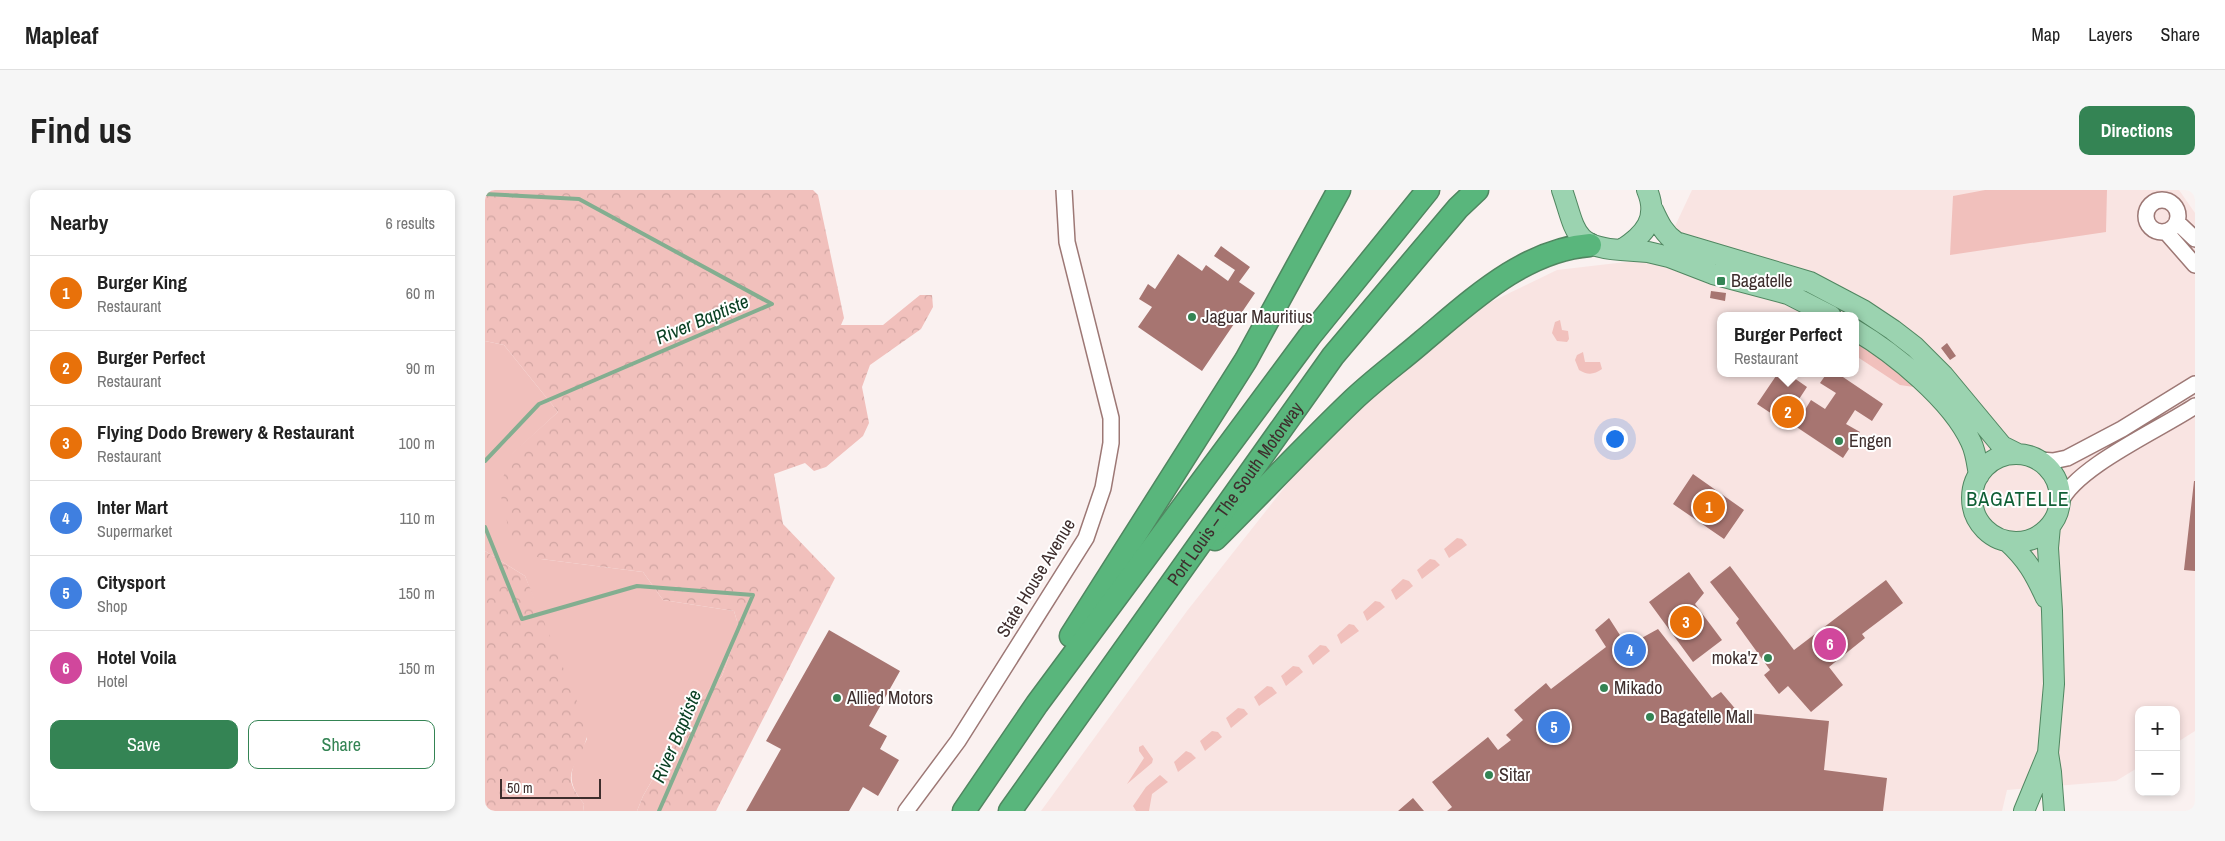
<!DOCTYPE html>
<meta charset="utf-8">
<style>
:root{--surface:#fff;--page:#f6f6f6;--text:#222;--muted:#767676;--line:#e0e0e0;--accent:#348454}
body{margin:0;font-family:"Archivo Narrow",sans-serif;background:var(--page);color:var(--text)}
.controls{position:absolute;right:15px;bottom:15px;display:grid;overflow:hidden;border-radius:10px;box-shadow:0 2px 8px #0003}
.controls button{width:45px;height:45px;display:grid;place-items:center;padding:0;border:0;border-bottom:1px solid var(--line);background:var(--surface);color:var(--text);font:25px sans-serif}
.scale{position:absolute;left:15px;bottom:12px;width:101px;box-sizing:border-box;padding-left:5px;border:2px solid #3e2e2d;border-top:0;font-size:14px;line-height:18px;white-space:nowrap;color:#3e2e2d;-webkit-text-stroke:4px #fff;paint-order:stroke}
.you{position:absolute;left:1129px;top:248px;width:18px;height:18px;margin:-12px;border:4px solid #fff;border-radius:50%;background:#1a73e8;box-shadow:0 0 0 8px #1a73e833}
.badge{display:grid;place-items:center;width:32px;height:32px;border-radius:50%;background:var(--accent);color:#fff;font-size:16px;font-weight:700}
.pin{position:absolute;translate:-50% -50%;border:2px solid #fff;box-shadow:0 1px 5px #0006}
.popup{position:absolute;left:1232px;top:122px;width:142px;height:65px;box-sizing:border-box;display:grid;place-content:center;border-radius:10px;background:var(--surface);filter:drop-shadow(0 1px 4px #0005);font-size:16px;white-space:nowrap;color:var(--muted)}
.popup b{font-size:19px;color:var(--text)}
.popup::after{content:'';position:absolute;left:50%;top:100%;margin-left:-10px;border:10px solid transparent;border-top-color:var(--surface)}
.list{margin:0;padding:0;list-style:none}
h2{display:flex;justify-content:space-between;align-items:center;height:65px;margin:0;padding:0 20px;font-size:21px}
h2 small{font-size:16px;font-weight:400;color:var(--muted)}
.list li{display:grid;grid-template-columns:32px 1fr auto;gap:15px;align-items:center;box-sizing:border-box;height:75px;padding:0 20px;border-top:1px solid var(--line)}
.list b{display:block;font-size:19px;white-space:nowrap}
.list p{margin:0;font-size:16px;white-space:nowrap;color:var(--muted)}
.list em{font-size:16px;font-style:normal;color:var(--muted)}
.actions{display:flex;gap:10px;padding:15px 20px}
.actions a{flex:1;padding:11px 0;border:1px solid var(--accent);border-radius:10px;text-align:center;font-size:18px;color:var(--accent)}
.actions .main{background:var(--accent);color:#fff}
.map{position:relative;flex:none;width:1710px;height:621px;overflow:hidden;border-radius:10px}
header{display:flex;align-items:center;gap:30px;box-sizing:border-box;height:70px;padding:0 25px;background:var(--surface);border-bottom:1px solid var(--line)}
header strong{font-size:24px}
nav{display:flex;gap:28px;margin-inline-start:auto;font-size:18px}
.intro{display:flex;align-items:center;justify-content:space-between;box-sizing:border-box;height:120px;padding:0 30px}
h1{margin:0;font-size:35px}
.button{padding:12px 22px;border-radius:10px;background:var(--accent);color:#fff;font-size:18px;font-weight:700}
main{display:flex;gap:30px;padding:0 30px}
aside{flex:1;background:var(--surface);border-radius:10px;box-shadow:0 2px 8px #0003}
.map>svg:first-child{display:block}
.built{fill:#f9e4e2;fill-rule:evenodd}
.grass{fill:#f1c0bc}
.forest{fill:url(#forest-crowns)}
.lines{fill:none;stroke-linecap:round;stroke-linejoin:round}
.stream{stroke:#83ae90;stroke-width:4}
.building{fill:#a77571}
.minor-casing{stroke:#9d7875;stroke-width:18}
.major-casing{stroke:#508660;stroke-width:22}
.highway-casing{stroke:#508660;stroke-width:25}
.minor{stroke:#fff;stroke-width:15}
.major{stroke:#9bd3b0;stroke-width:20}
.highway{stroke:#59b67c;stroke-width:22}
.poi-dot{fill:#348454;stroke:#fff;stroke-width:2}
.labels{text-anchor:middle;stroke-width:4;stroke-linejoin:round;paint-order:stroke}
.poi-label{font-size:18px;fill:#3e2e2d;stroke:#fff;text-anchor:start}
.street-label{font-size:18px;fill:#3e2e2d;stroke:#fff}
.water-label{font-size:19px;font-style:italic;fill:#083f22;stroke:#fff}
.quarter-label{font-size:20px;letter-spacing:1px;fill:#105f35;stroke:#fff}
</style>
<header>
<strong>Mapleaf</strong>
<nav><a>Map</a><a>Layers</a><a>Share</a></nav>
</header>
<div class="intro"><h1>Find us</h1><a class="button">Directions</a></div>
<main>
<aside>
<h2>Nearby<small>6 results</small></h2>
<ul class="list">
<li><span class="badge" style="background:#e8710a">1</span><div><b>Burger King</b><p>Restaurant</p></div><em>60 m</em></li>
<li><span class="badge" style="background:#e8710a">2</span><div><b>Burger Perfect</b><p>Restaurant</p></div><em>90 m</em></li>
<li><span class="badge" style="background:#e8710a">3</span><div><b>Flying Dodo Brewery &amp; Restaurant</b><p>Restaurant</p></div><em>100 m</em></li>
<li><span class="badge" style="background:#3f7fe0">4</span><div><b>Inter Mart</b><p>Supermarket</p></div><em>110 m</em></li>
<li><span class="badge" style="background:#3f7fe0">5</span><div><b>Citysport</b><p>Shop</p></div><em>150 m</em></li>
<li><span class="badge" style="background:#d1479c">6</span><div><b>Hotel Voila</b><p>Hotel</p></div><em>150 m</em></li>
</ul>
<div class="actions"><a class="main">Save</a><a>Share</a></div>
</aside>
<div class="map">
<svg width="1710" height="621" viewBox="0 0 1710 621">
<defs>
<pattern id="forest-crowns" width="20" height="18" patternUnits="userSpaceOnUse" patternTransform="scale(1.25)"><rect width="20" height="18" fill="#f1c0bc"/><path d="M2 6a3 3 0 1 1 6 0M12 15a3 3 0 1 1 6 0" fill="none" stroke="#d0a5a2"/></pattern>
</defs>
<rect width="100%" height="100%" fill="#faf1f0"/>
<path class="built" d="M1207,0H1694L1710,23V541L1691,553V520H1654V577L1631,591L1522,600L1517,621H556L702,421L844,241L979,125L1072,80L1175,68ZM1236,126H1370V183H1236Z"/>
<path class="grass" d="M1500,0H1622L1621,42L1465,65L1468,6Z
M1075,130L1077,140L1083,141L1084,149L1082,152L1072,151L1067,143L1070,132Z
M1370,147L1436,198L1415,195L1371,166Z
M0,151L19,155L73,222L23,268L56,369L158,382L178,410L249,421L254,438L237,486L213,511L158,606L152,621H98L99,614C77,587 88,576 102,549L40,386L0,361Z
M1098,162L1100,172H1115L1117,179C1109,185 1102,185 1094,180L1090,170L1092,165Z
M972,348L977,349L982,355L964,368L959,359Z
M945,369L950,370L955,375L937,389L932,380Z
M918,389L924,391L928,396L911,410L906,400Z
M890,411L895,412L900,417L882,431L878,422Z
M864,434L869,435L874,441L856,454L852,445Z
M835,455L841,456L845,461L828,475L823,466Z
M808,476L814,477L818,482L801,496L796,486Z
M782,496L787,497L792,503L774,516L769,507Z
M753,518L759,519L763,524L746,538L741,528Z
M727,541L733,542L737,547L720,561L715,551Z
M658,555L668,569L667,573L642,594L659,568L654,561V557Z
M701,561L706,563L711,568L693,582L689,572Z
M675,585L683,592L667,604L664,621H651L648,616L661,597Z"/>
<path class="forest" d="M0,0H328L333,5L359,128L356,135H398L435,105H447L448,117L436,139L385,175L377,197L384,233L378,246L341,277L329,281L320,273L289,284L298,334L350,388L231,621H152L158,606L213,511L237,486L254,438L249,421L178,410L158,382L56,369L27,353L15,302L23,267L73,222L19,155L0,151Z
M0,361L40,386L100,530C101,536 103,544 101,550C92,580 73,582 99,614L98,621H0Z"/>
<g class="lines">
<path class="stream" d="M0,4L94,9L287,114L54,214L0,271
M0,337L37,429L152,396L268,405L174,621"/>
</g>
<path class="building" d="M736,56L765,77L754,92L770,103L717,181L653,137L667,117L654,109L663,94L670,99L693,64L717,81L721,75L743,91L750,80L729,66Z
M1226,101L1241,103L1240,111L1225,108Z
M1462,153L1471,166L1465,170L1456,158Z
M1293,183H1302L1322,197L1299,232L1272,214Z
M1342,183H1352L1398,214L1387,231L1370,220L1361,234L1375,242L1358,268L1310,236L1326,210L1340,219L1351,203L1335,193Z
M1208,284L1259,320L1239,349L1188,314Z
M1709,291H1710V381L1699,380Z
M1245,376L1309,460L1401,390L1418,413L1377,444L1380,448L1344,477L1358,495L1326,522L1303,496L1294,504L1279,485L1285,480L1251,433L1254,429L1225,392Z
M1204,382L1219,403L1210,414L1237,450L1208,472L1164,412Z
M1124,428L1142,456L1173,439L1227,508L1236,502L1253,522L1344,531L1339,580L1402,588L1398,621H962L967,617L947,592L1003,547L1013,560L1026,550L1021,545L1038,530L1029,520L1061,493L1066,499L1121,457L1110,440Z
M344,440L415,481L384,536L402,546L395,559L414,570L393,606L378,597L364,621H261L296,559L281,551Z
M928,608L939,621H913Z"/>
<g class="lines">
<g class="minor-casing">
<path id="minor" d="M1661 26a16 16 0 1 1 32 0a16 16 0 1 1-32 0Z
M1692,32L1710,49
M1681,42L1710,75
M1555,270L1568,271L1582,268L1637,239L1710,194
M1575,313C1590,277 1676,239 1710,216
M421,621L473,551L601,348L618,298L626,253V228L582,52L579,0"/>
</g>
<g class="major-casing">
<path id="major" d="M1077,0C1091,40 1087,57 1136,60C1160,45 1174,28 1162,0
M1168,20C1174,33 1179,44 1191,52L1325,92L1378,120L1408,140L1430,157L1458,185L1517,256L1533,264
M1136,60L1163,62L1184,67L1228,84L1303,104L1346,126
M1370,140C1409,163 1467,210 1486,252C1491,262 1492,274 1494,285
M1487 308a44 44 0 1 1 88 0a44 44 0 1 1-88 0Z
M1565,336L1563,358L1567,421L1569,494L1563,563L1566,582L1569,621
M1522,351C1542,369 1550,384 1561,408
M1539,621L1563,563"/>
</g>
<g class="highway-casing">
<g id="highway">
<path d="M730,349C776,303 821,255 868,210C890,189 915,171 938,151C986,111 1039,60 1105,55"/>
<path d="M586,446L761,170L854,0"/>
<path d="M479,621L552,514L824,147L943,0"/>
<path id="s1" d="M525,621L848,166L973,18L992,0"/>
</g>
</g>
<use href="#minor" class="minor"/>
<use href="#major" class="major"/>
<use href="#highway" class="highway"/>
</g>
<g class="poi-dot">
<rect x="1231" y="86" width="10" height="10" rx="2.5"/>
<circle cx="707" cy="127" r="5"/>
<circle cx="1354" cy="251" r="5"/>
<circle cx="1283" cy="468" r="5"/>
<circle cx="1119" cy="498" r="5"/>
<circle cx="352" cy="508" r="5"/>
<circle cx="1165" cy="527" r="5"/>
<circle cx="1004" cy="585" r="5"/>
</g>
<g class="labels">
<g class="poi-label">
<text x="1246" y="97">Bagatelle</text>
<text x="717" y="133">Jaguar Mauritius</text>
<text x="1364" y="257">Engen</text>
<text x="1273" y="474" text-anchor="end">moka'z</text>
<text x="1129" y="504">Mikado</text>
<text x="362" y="514">Allied Motors</text>
<text x="1175" y="533">Bagatelle Mall</text>
<text x="1014" y="591">Sitar</text>
</g>
<g class="street-label">
<text dy="6" stroke="none"><textPath href="#s1" startOffset="389">Port Louis – The South Motorway</textPath></text>
<text transform="translate(551 388) rotate(-59)" y="6">State House Avenue</text>
</g>
<g class="water-label">
<text transform="translate(217 129) rotate(-23)" y="7">River Baptiste</text>
<text transform="translate(191 546) rotate(-67)" y="7">River Baptiste</text>
</g>
<g class="quarter-label">
<text x="1533" y="316">BAGATELLE</text>
</g>
</g>
</svg>
<div class="controls">
<button>+</button>
<button>−</button>
</div>
<div class="scale">50 m</div>
<div class="you"></div>
<div class="pin badge" style="left:1224px;top:317px;background:#e8710a">1</div>
<div class="pin badge" style="left:1303px;top:222px;background:#e8710a">2</div>
<div class="popup"><b>Burger Perfect</b>Restaurant</div>
<div class="pin badge" style="left:1201px;top:432px;background:#e8710a">3</div>
<div class="pin badge" style="left:1145px;top:460px;background:#3f7fe0">4</div>
<div class="pin badge" style="left:1069px;top:537px;background:#3f7fe0">5</div>
<div class="pin badge" style="left:1345px;top:454px;background:#d1479c">6</div>
</div>
</main>
